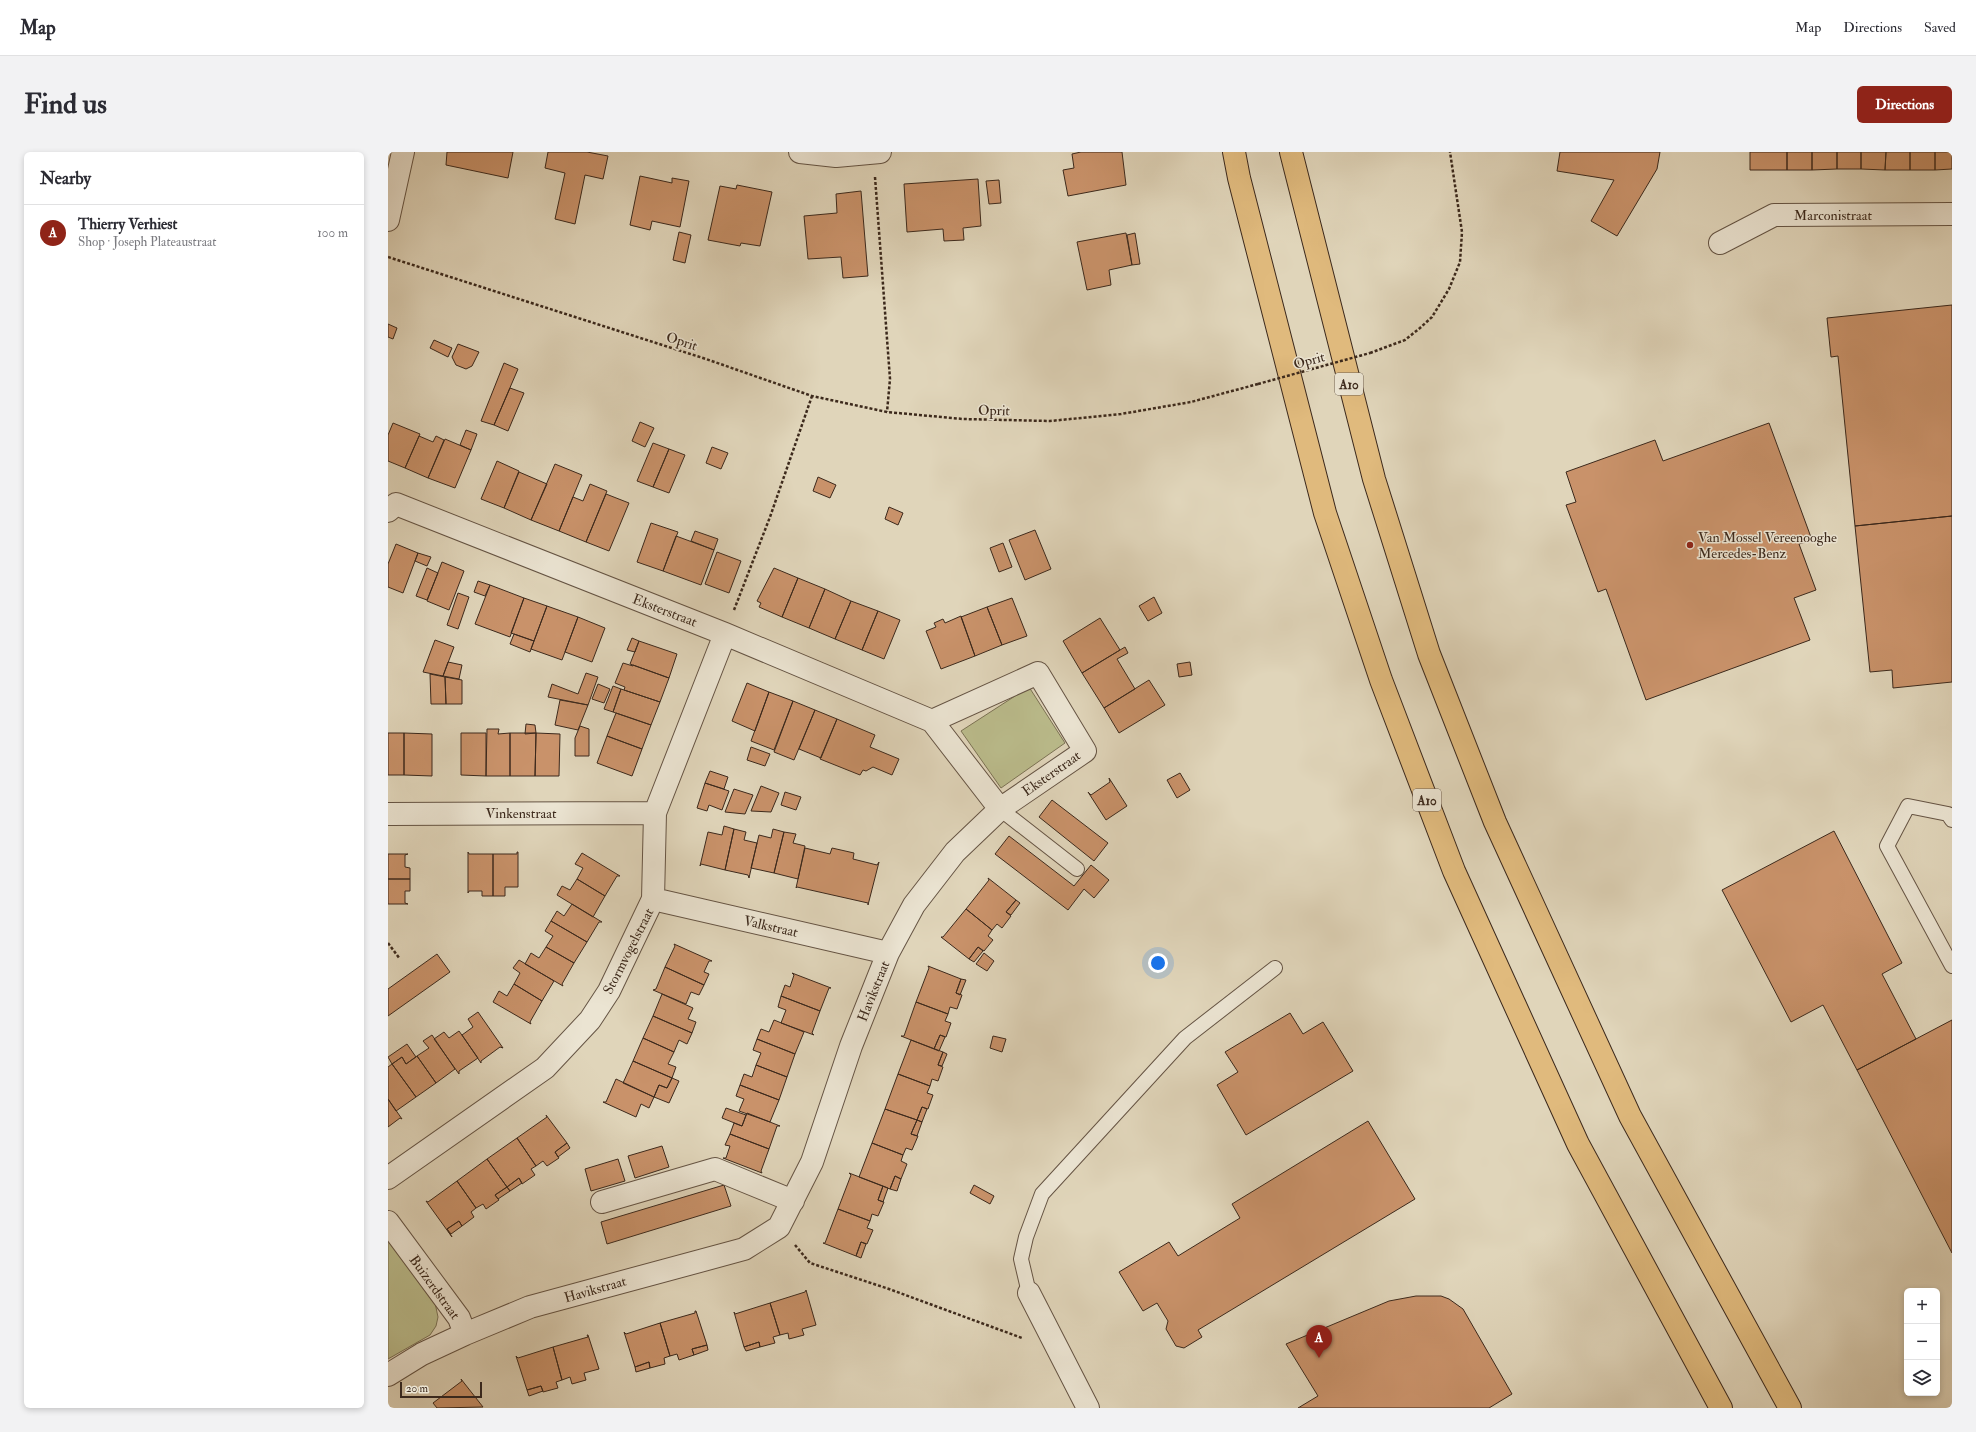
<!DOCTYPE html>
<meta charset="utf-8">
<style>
:root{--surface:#fff;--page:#f2f2f3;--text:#2b2b33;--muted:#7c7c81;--line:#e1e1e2;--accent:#8f2418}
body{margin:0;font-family:"IM FELL Double Pica",serif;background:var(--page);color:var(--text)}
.controls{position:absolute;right:12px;bottom:12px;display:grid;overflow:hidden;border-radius:6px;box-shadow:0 2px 6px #0003}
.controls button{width:36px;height:36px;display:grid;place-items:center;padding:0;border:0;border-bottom:1px solid var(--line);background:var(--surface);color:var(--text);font:20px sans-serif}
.scale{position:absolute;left:12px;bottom:10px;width:82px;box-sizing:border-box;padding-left:4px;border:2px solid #3c291c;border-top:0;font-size:11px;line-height:14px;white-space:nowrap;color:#3c291c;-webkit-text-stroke:3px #ebe4d2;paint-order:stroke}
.you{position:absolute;left:770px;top:811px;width:14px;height:14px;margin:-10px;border:3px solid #fff;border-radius:50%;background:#1a73e8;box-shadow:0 0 0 6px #1a73e833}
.badge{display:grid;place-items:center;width:26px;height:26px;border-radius:50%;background:var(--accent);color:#fff;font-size:13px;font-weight:700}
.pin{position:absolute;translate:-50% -33px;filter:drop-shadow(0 1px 2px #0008)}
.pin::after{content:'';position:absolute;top:21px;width:14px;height:12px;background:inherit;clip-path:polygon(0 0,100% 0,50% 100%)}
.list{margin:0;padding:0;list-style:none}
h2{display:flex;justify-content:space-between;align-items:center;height:52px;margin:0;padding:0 16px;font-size:17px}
h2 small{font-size:13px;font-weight:400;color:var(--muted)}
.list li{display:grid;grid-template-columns:26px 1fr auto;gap:12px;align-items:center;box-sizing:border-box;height:56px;padding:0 16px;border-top:1px solid var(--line)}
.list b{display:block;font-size:15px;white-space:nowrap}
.list p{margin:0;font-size:13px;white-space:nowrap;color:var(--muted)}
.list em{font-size:13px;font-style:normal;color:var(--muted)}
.icon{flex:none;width:22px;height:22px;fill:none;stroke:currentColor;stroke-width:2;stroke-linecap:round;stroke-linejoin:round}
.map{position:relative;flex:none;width:1564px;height:1256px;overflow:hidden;border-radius:6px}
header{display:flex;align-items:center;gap:24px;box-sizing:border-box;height:56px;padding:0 20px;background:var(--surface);border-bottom:1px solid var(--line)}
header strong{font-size:19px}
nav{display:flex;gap:22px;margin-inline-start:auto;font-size:14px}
.intro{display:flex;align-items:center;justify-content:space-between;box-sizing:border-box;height:96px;padding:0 24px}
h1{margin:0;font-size:28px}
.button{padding:10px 18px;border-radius:6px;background:var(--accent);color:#fff;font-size:14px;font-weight:700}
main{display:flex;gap:24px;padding:0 24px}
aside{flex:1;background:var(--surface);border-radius:6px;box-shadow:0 2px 6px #0003}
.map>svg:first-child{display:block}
.green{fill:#babb8b;stroke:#7b7254}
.building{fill:#c9926a;stroke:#3c291c}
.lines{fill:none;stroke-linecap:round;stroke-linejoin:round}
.service-casing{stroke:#655444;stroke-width:16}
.minor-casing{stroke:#655444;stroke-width:24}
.motorway-casing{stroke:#3c291c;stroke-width:24}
.path{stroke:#3c291c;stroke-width:2.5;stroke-dasharray:3 2;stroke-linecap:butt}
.service{stroke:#ebe4d2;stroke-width:14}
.minor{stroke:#ebe4d2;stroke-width:22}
.motorway{stroke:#e0ba7d;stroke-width:22}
.path-bridge{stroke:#3c291c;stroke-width:2.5;stroke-dasharray:3 2;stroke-linecap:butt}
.poi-dot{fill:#8f2418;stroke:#ebe4d2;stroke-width:1.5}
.labels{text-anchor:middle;stroke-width:3;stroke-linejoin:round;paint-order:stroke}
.shield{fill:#ebe4d2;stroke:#706153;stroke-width:1}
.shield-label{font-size:13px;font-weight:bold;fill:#3c291c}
.street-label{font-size:14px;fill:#3c291c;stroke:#ebe4d2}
.poi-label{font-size:14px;fill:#3c291c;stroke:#ebe4d2;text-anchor:start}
</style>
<header>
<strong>Map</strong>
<nav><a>Map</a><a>Directions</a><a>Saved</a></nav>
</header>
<div class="intro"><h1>Find us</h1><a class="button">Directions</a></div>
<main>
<aside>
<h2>Nearby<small></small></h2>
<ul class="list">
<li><span class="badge">A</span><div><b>Thierry Verhiest</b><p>Shop · Joseph Plateaustraat</p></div><em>100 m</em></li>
</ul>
</aside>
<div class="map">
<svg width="1564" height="1256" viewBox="0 0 1564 1256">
<rect width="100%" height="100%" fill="#e0d5ba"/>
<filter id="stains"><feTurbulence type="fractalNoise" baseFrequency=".005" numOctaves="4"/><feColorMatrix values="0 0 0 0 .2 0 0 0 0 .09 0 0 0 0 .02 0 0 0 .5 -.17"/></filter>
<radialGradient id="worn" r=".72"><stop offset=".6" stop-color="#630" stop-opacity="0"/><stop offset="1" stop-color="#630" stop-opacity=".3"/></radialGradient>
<path class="green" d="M641,535L677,591L613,636L573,579Z
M0,1086L47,1151L50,1165L48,1174L42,1183L0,1207Z"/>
<path class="building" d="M59,0H125L120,26L58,13Z
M160,0H199L220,4L215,27L197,23L187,72L167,67L177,21L157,16Z
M693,0H734L738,33L680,44L675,18L686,16L684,2Z
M1172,0H1272L1269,17L1229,84L1203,69L1226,28L1169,19Z
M1362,0H1399V18H1362Z
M1399,0H1424V18H1399Z
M1424,0H1449V17L1424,18Z
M1449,0H1473V17H1449Z
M1473,0H1498L1497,18L1473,17Z
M1498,0H1522V18H1497Z
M1522,0H1547V18H1522Z
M1547,0H1564V17L1547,18Z
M252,24L284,31V26L301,29L292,75L264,69L262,78L242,73Z
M590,27L593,74L575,76L576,88L556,89L555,77L519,80L516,32Z
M611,28L613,51L601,52L598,29Z
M349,33L384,40L372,94L353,91L352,94L320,88L332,34L348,37Z
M473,39L480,124L455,126L453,105L420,107L416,64L449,61L448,42Z
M291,80L303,83L297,111L285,108Z
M738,81L744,113L721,118L723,133L699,138L689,90Z
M747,81L752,112L744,113L739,83Z
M1564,153V364L1467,374L1450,204L1443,205L1439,166Z
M0,172L9,176L5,187L0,185Z
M46,188L64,196L60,205L42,196Z
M70,192L91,200L84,214L78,217L68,213L64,205Z
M116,211L130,217L106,273L93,269Z
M122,236L136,241L120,279L106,273Z
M252,270L266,276L257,295L244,289Z
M5,271L32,282L17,316L0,309V283Z
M1381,271L1424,388L1411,392L1428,438L1406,446L1422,488L1258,548L1218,437L1210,440L1178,353L1188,350L1178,320L1267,288L1275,309Z
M78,278L89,282L83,298L72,293Z
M31,284L45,290L48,284L56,288L40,326L17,316Z
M57,287L83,298L67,336L40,326Z
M265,291L281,297L265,335L249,329Z
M324,295L340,301L333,317L318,311Z
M281,297L297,303L281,341L265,335Z
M109,309L131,319L116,356L93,347Z
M167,312L194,323L171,379L143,368Z
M131,320L159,332L143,368L116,356Z
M430,325L448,333L442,346L425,339Z
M202,332L219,339L198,390L171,379L185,345L195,349Z
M218,342L241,351L221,399L198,390Z
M501,355L515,361L510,373L497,367Z
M1564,364V530L1505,536L1504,518L1482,520L1467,374Z
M263,371L290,380L275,419L249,410Z
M647,378L663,417L637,428L621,388Z
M307,379L330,387L326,398L303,389Z
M288,384L326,398L313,433L275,419Z
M615,391L624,415L611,420L602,396Z
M8,392L30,401L15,441L0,435V412Z
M329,400L353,409L341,441L317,432Z
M30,401L43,405L39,414L27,409Z
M54,410L76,419L61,458L39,449Z
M39,416L50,421L39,448L28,444Z
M386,416L410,426L394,465L371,455L373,451L369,449Z
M410,426L437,437L421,476L394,465Z
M90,429L102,433L97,444L86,440Z
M102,433L136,446L122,485L87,472Z
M437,437L463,449L447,487L421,476Z
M70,441L81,445L70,477L59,473Z
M766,445L774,461L760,469L751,454Z
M136,446L159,454L146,489L123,481Z
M624,446L639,484L614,493L599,455Z
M463,449L490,459L474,498L447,487Z
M159,454L190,465L174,508L143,497Z
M599,455L614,493L587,504L573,465Z
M490,459L512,468L496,507L474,498Z
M573,464L587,504L553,517L538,479L548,475L546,471L555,467L557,471Z
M190,465L217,476L204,510L177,500Z
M712,466L732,498L694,521L675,489Z
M126,482L146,489L142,500L122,492Z
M244,486L251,489L247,500L239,498Z
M47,488L66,495L55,524L35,520Z
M251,489L289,502L281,526L242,512Z
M737,495L740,501L729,507L747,537L716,556L694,521Z
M60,510L74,513L71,527L55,524Z
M802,510L804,523L791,525L789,512Z
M235,511L245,514V513L281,526L272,550L236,538L237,535L227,531Z
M198,521L210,525L200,553L160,545L164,532L190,542Z
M42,522L57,525L58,552H43Z
M57,525L74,528V552H58Z
M761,528L777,553L731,581L716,556Z
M359,531L381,540L367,579L344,569Z
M210,532L222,537L216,551L204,547Z
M225,534L233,537L225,560L216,557Z
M233,537L272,550L263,573L225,560Z
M381,540L405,549L386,598L363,589Z
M172,548L200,553L190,578L167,573Z
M405,549L427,558L406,608L386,600Z
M427,558L449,567L433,606L411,597Z
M228,561L263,573L254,597L219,584Z
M449,567L487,583L482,595L511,607L504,623L485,615L478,619L475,618L472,623L432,607Z
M138,572L147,573L148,581L137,582Z
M192,574L201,577V604H187V586Z
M99,577H111L110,582L122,581V624H98Z
M0,581H16V623H0Z
M16,581L44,582V624L16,623Z
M73,581H98V624L73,623Z
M122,581H148L147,624H122Z
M148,581L172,582L171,624H147Z
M219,584L254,597L244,624L209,611Z
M363,595L382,602L377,614L359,608Z
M322,619L340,625L336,637L317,631Z
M792,621L802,638L789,646L779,628Z
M721,626L739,654L718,668L700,640L703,643L722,630Z
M317,631L341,639L334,658L321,653L319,659L309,656Z
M373,634L391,641L383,660L363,659Z
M346,637L365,643L357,662L337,660Z
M397,640L413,645L408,658L393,653Z
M664,648L720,691L706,709L651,665Z
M336,674L346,677L337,718L313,712L312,714L320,680L334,683Z
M346,677L358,680L356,688L369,691L361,726L360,723L337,718Z
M385,677L396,680L386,721L363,716L371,683L383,686Z
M1446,679L1514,811L1494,822L1528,887L1469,918L1435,853L1403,870L1334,738Z
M396,680L408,682L405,691L417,694L410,727L386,721Z
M621,684L686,734L703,713L721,728L706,746L696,737L680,758L607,702Z
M417,696L442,702L444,696L466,701L465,707L489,713L491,710L480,753V751L409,735L408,736Z
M80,700L81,702H105V744H94V739H81L80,741Z
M129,700H130V735H117V744H105V702H129Z
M194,701L232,724H229L217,744L189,727L195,716L187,712Z
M0,702H20L17,703V715L22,716V727H0Z
M600,726L628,748L618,760L623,764L614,776L609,772L604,778L578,757L601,728Z
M0,727H22V739H17V751L20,752H0Z
M189,727L217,744L205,765L169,743L174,734L182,738Z
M628,748L632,751L623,763L618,760Z
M184,752L214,770H211L199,790L163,769L169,759L176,764Z
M578,757L604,778L600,784L605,788L596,799L590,795L581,807L553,785H555Z
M163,769L199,790L186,811L158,795L165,784L157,779Z
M286,792L324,809H321L316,820L321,822L316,833L277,815L287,794Z
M158,795L186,811L174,832L175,834L137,812L143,801L151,806Z
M590,795L595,799L586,810L581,807Z
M596,801L606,809L599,819L588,812Z
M49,802L62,820L0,864V837Z
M131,808L166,829L154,849L126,832L132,821L125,816Z
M540,814L573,827L568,841L574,843L569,857L562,855L560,862L528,850L541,816Z
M277,815L316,833L311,843L303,840L298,852L265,838L268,837Z
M404,821L443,836H441L432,859L393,844L397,833L402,835L406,823Z
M573,827L578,828L572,843L568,841Z
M126,832L154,849L142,870L143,872L105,850L111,839L119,844Z
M274,842L305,856L300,867L308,870L304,881L265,864Z
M393,844L432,859L424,881L426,883L393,871L398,858L390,855Z
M528,850L560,862L557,869L563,871L558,885L552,883L546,897L513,884H516Z
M90,860L115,896L112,895L93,909V911L74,883L85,875L80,867Z
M902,861L915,882L935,870L965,919L858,983L829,933L850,920L837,900Z
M265,864L304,881L299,892L291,888L286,900L255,886Z
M386,868L416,880L407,902L369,887L373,877L381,880Z
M1564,868V1101L1469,918Z
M71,879L90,906L71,919V922L46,887L56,880L61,886Z
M44,883L67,917L48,931L29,904L41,896L35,889Z
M552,883L557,885L551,899L546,897Z
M605,884L618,887L614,900L602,896Z
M255,886L286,900L280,912L288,915L284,926L245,909Z
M369,887L407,902L399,925L368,913L373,901L365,898Z
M523,888L555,900L550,913L555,915L550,929L544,927L542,934L510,922Z
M19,892L28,905L18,912L14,905L4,912L0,905Z
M555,900L559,902L554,914L550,913Z
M29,904L48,931L28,945L4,912L14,905L18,912Z
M245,909L284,926L279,936L271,933L266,945L235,931Z
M4,912L28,945L8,959L0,947V915Z
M368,913L399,925L391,948L352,933L356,922L364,925Z
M510,922L542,934L539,941L545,943L540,957L534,955L529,968L497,957Z
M284,926L291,929L281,951L266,945L271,933L279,936Z
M228,927L266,945L261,956L253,952L248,965L215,950H218Z
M352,933L391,948L382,970L351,959L356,947L348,944Z
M0,947L14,967L12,966L0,975Z
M534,955L539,957L534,970L529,968Z
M338,956L358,963L354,974L334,966Z
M497,957L529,968L523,982L530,984L524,998L518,996L515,1003L484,991Z
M359,961L392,974H389L381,997L342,982L346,971L354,974Z
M158,963L179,991L167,1000L171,1006L159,1014L155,1009L148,1014L129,986L159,965Z
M529,968L534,970L529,984L523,982Z
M980,969L1027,1047L810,1178L814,1185L796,1196L788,1194L778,1177L780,1169L769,1151L755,1159L731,1120L781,1090L790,1104L852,1066L844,1052Z
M342,982L381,997L373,1019L374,1021L335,1006H338L342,994L337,993Z
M129,986L148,1014L143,1017L147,1023L134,1032L131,1026L119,1035L99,1007Z
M179,991L182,996L170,1005L167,1000Z
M484,991L515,1003L513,1009L519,1012L513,1027L507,1024L502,1037L471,1025Z
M274,994L281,1015L247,1026L240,1004Z
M99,1007L119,1035L107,1043L111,1048L98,1057L95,1052L88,1056L69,1029Z
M230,1007L237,1029L203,1039L197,1017Z
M461,1021L495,1034L490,1048L496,1050L490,1064L484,1062L482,1069L450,1057L463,1023Z
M507,1024L513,1027L509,1039L502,1037Z
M131,1026L134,1031L122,1039L119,1035Z
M69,1029L88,1056L83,1060L86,1065L74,1074L71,1069L59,1077L64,1085L38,1049L40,1050Z
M336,1033L343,1054L219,1092L213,1070Z
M586,1033L606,1044L602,1052L582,1041Z
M495,1034L500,1036L495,1050L490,1048Z
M119,1035L122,1039L110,1047L107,1043Z
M450,1057L482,1069L479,1076L485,1078L479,1092L473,1090L468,1104L435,1091H437Z
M71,1069L74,1074L63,1082L59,1077Z
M473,1090L478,1092L473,1106L468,1104Z
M418,1138L428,1173L414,1177L416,1183L401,1187L400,1181L392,1183L382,1151L417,1140Z
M1028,1144H1053L1061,1147L1075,1157L1124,1242L1101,1256H910L930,1244L898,1192L1001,1149Z
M382,1151L392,1183L385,1185L387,1191L372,1195L371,1190L356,1195L346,1160L347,1162Z
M307,1159H308L319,1193L304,1197L306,1203L291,1208L289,1202L282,1204L272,1171L307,1161Z
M272,1171L282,1204L276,1206L277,1212L262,1216L261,1210L247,1215L236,1180L238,1182Z
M199,1183H200L211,1217L196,1221L198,1228L184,1232L182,1225L174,1228L165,1195L200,1185Z
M371,1190L372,1195L358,1199L356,1195Z
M319,1193L320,1198L306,1203L304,1197Z
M165,1195L174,1228L168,1230L170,1236L155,1240L153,1234L139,1238L128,1204L130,1206Z
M261,1210L262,1216L248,1220L247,1215Z
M73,1227L95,1255L49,1256L45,1251L74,1229Z
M153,1234L155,1239L141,1244L139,1238Z"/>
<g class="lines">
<g class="service-casing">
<path id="service" d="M612,657L689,717
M1564,668L1560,662L1520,654L1499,694L1564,814
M641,1141L633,1107L638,1085L654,1042L797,886L887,816"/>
</g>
<g class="minor-casing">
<path id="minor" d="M412,0L448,4L492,0
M0,68L15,0
M1332,91L1386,63L1564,62
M0,359L8,352L337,482L544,569
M0,662L267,661
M265,747L500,801
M0,1026L157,916L202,868L221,839L265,747L267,661L337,482
M214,1050L327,1017L405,1049
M0,1070L71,1166L77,1182
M641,1141L700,1256
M0,1223L34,1202L77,1182L142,1155L356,1097L391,1075L424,1010L463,894L500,801L526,753L567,700L612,657L697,599L650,521L544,569L612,657"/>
</g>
<g class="motorway-casing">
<path id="motorway" d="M846,0L851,26L937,361L993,528L1066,719L1190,992L1333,1256
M903,0L986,327L1041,502L1107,670L1242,964L1402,1256"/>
</g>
<path class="path" d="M487,25L502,227L499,260
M0,105L318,207L424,244L499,260L575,267L662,269L733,262L803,250L870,232
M982,201L1017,188L1032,176L1044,165L1061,137L1072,110L1074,80L1062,0
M346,458L382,365L424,244
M0,791L12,807
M407,1093L422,1111L501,1137L634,1186"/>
<use href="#service" class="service"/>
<use href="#minor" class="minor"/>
<use href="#motorway" class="motorway"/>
<path class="path-bridge" d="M870,232L982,201"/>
</g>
<circle class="poi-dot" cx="1302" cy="393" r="4"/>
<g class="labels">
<g class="shield">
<rect x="947" y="221" width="28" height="22" rx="3"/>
<rect x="1025" y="637" width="28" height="22" rx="3"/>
</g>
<g class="shield-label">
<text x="961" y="237">A10</text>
<text x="1039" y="653">A10</text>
</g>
<g class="street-label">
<text x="1445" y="68">Marconistraat</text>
<text transform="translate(294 189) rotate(18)" y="5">Oprit</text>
<text transform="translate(921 208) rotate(-15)" y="5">Oprit</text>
<text transform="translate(606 258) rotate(1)" y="5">Oprit</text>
<text transform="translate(277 458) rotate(21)" y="5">Eksterstraat</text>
<text transform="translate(663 621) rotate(-35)" y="5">Eksterstraat</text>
<text x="133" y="666">Vinkenstraat</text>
<text transform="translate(383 774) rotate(13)" y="5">Valkstraat</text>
<text transform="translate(240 799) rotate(-63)" y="5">Stormvogelstraat</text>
<text transform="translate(485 839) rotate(-68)" y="5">Havikstraat</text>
<text transform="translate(47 1135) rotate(54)" y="5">Buizerdstraat</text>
<text transform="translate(207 1137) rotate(-16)" y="5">Havikstraat</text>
</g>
<g class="poi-label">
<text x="1310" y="390">Van Mossel Vereenooghe<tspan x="1310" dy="16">Mercedes-Benz</tspan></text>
</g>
</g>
<rect width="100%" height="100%" filter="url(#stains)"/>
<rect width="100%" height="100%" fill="url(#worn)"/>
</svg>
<div class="controls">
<button>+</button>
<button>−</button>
<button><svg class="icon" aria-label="layers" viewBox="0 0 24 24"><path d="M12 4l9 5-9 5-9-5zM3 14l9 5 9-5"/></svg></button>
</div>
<div class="scale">20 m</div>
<div class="you"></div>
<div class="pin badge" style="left:931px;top:1206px">A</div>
</div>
</main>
